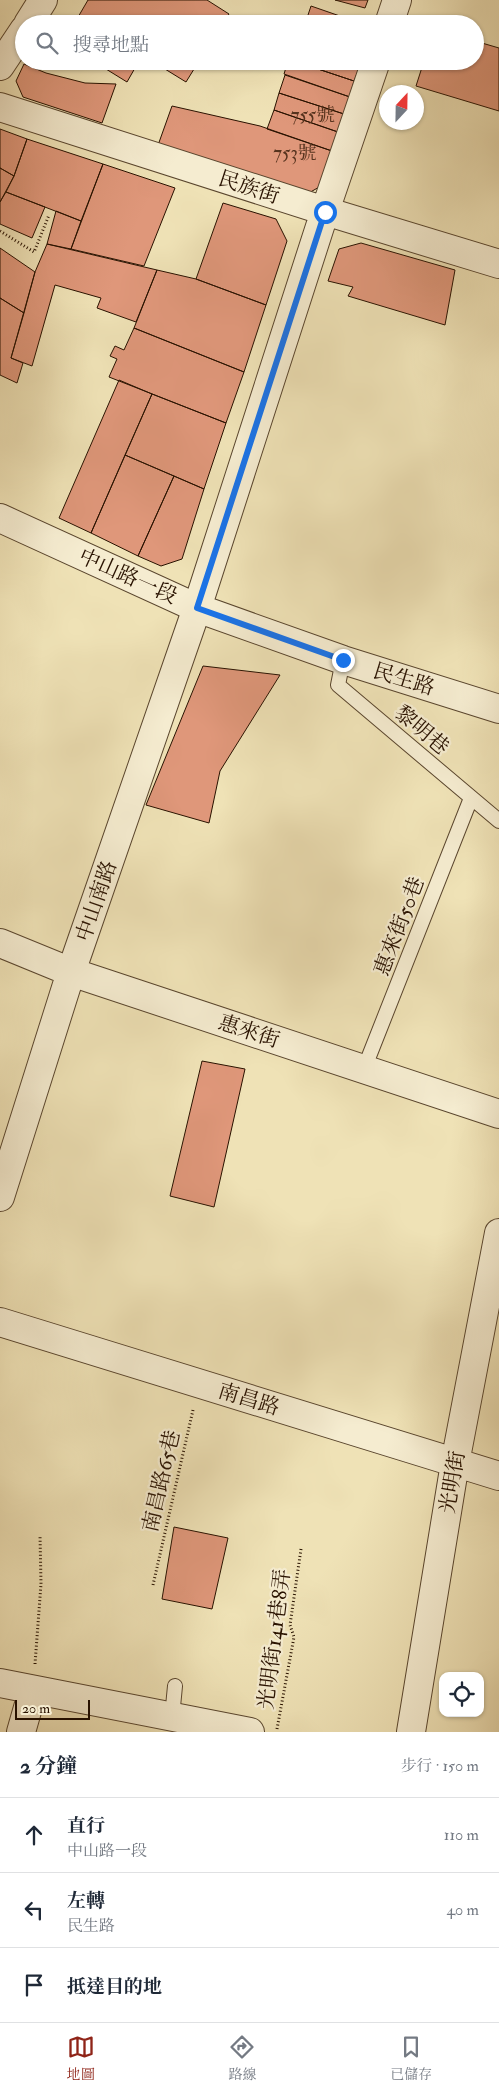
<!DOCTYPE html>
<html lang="zh-TW">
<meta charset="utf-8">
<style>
:root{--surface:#fff;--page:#f6f6f7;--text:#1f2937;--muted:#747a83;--line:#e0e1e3;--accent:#8f2418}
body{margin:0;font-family:"IM FELL Double Pica","Noto Serif TC",serif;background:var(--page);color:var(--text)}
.controls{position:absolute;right:15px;bottom:15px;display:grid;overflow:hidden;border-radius:10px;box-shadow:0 1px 4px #0004}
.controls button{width:45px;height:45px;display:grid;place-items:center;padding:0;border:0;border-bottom:1px solid var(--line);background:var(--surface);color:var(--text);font:25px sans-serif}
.compass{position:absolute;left:379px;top:85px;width:45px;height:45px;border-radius:50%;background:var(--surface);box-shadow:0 1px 4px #0004;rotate:22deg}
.scale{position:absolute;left:15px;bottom:12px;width:75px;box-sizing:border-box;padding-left:5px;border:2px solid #291200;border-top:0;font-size:14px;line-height:18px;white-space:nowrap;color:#291200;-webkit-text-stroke:4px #f5ecd0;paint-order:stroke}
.stop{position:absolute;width:15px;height:15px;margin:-11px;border:4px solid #1a73e8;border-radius:50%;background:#fff}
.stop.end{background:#1a73e8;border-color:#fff;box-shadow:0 1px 5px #0008}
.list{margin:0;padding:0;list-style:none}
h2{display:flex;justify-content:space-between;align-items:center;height:65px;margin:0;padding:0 20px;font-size:21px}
h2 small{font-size:16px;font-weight:400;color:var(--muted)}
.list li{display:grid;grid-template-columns:32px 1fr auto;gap:15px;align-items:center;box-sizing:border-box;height:75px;padding:0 20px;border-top:1px solid var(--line)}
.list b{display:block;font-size:19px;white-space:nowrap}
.list p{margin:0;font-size:16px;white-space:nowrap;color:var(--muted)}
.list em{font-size:16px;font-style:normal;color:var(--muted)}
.icon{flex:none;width:28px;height:28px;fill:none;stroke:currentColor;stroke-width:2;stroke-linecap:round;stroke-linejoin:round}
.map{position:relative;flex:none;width:499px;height:1732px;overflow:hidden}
.search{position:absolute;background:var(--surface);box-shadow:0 1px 4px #0004;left:15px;right:15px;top:15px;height:55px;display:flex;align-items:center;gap:12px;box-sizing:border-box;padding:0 18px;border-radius:28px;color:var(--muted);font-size:19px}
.sheet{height:290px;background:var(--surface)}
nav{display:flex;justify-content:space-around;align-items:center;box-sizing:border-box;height:70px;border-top:1px solid var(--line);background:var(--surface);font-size:14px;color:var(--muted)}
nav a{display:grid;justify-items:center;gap:2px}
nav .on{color:var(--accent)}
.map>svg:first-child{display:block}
.building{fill:#df977a;stroke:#291200}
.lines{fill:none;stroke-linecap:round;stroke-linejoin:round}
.service-casing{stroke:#5a462e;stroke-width:16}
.minor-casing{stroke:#5a462e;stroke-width:30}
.tertiary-casing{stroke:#5a462e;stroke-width:30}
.path{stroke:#291200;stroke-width:3;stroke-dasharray:1 2.5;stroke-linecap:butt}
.service{stroke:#f5ecd0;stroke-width:14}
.minor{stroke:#f5ecd0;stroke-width:28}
.tertiary{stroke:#f5ecd0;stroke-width:28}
.route{stroke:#1a73e8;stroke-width:6}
.labels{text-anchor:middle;stroke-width:4.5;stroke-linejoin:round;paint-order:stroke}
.number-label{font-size:19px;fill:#56331e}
.street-label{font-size:21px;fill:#291200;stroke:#f5ecd0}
</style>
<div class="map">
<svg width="499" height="1732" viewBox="0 0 499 1732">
<rect width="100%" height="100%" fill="#efe2b6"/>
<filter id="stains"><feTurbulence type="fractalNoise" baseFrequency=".004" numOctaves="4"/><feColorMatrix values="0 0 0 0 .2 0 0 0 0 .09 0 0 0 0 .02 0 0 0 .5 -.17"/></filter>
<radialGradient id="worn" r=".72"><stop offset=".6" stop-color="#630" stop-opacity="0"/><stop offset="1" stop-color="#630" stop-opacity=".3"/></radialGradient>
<path class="building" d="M88,0H207L229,14L222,24H74Z
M335,0H368L365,8Z
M311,6L363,24H313L306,21Z
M475,41L499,48V111L416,86L424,61H475Z
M93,61H139L127,82Z
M152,61H199L186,82Z
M288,61H294L354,81L350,97L284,74Z
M294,61H347L360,66L354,81Z
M347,61H361L360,66Z
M24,64L46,73L85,83L116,84L102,123L23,97L16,81Z
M285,75L350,97L344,114L279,93Z
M279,93L344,114L338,132L274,110Z
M172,106L260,126L332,151L321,186L300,198L157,148Z
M274,110L338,132L332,151L267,129Z
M0,129L27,139L14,176L0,168Z
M27,139L103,164L81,221L6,192L14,176Z
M103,164L175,188L144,266L71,249Z
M0,168L14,176L0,202Z
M6,192L45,207L32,238L0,224V202Z
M223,203L276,219L287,241L266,305L196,279Z
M56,211L81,221L71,249L47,244Z
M361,243L455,270L445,325L348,296L353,287L328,281L339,249Z
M47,244L157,270L136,322L97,308L101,298L55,285L32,366L11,358L35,272Z
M0,248L35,272L24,313L0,298Z
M157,270L196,279L266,305L244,372L134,328Z
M0,298L24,313L11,358L23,363L17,383L0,375Z
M134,328L244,372L226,423L109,377L117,359L110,356L115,346L124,350Z
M119,380L152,394L91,533L59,518Z
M152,394L226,423L204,489L125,455Z
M125,455L174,476L138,556L91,533Z
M174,476L204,489L182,559L161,566L138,556Z
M203,666L280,675L220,771L209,823L146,805Z
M202,1061L245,1069L214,1207L170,1196Z
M174,1527L228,1538L212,1609L162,1599Z"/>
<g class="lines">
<g class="service-casing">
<path id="service" d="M343,660L338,685L499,821
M364,1069L471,798
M172,1717L175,1686"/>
</g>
<g class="minor-casing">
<path id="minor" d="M28,24L43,0
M389,24L397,0
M0,66L24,30
M0,107L325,211L499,264
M0,943L71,972L499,1114
M0,1197L71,972L197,608L325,211L376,61
M0,1322L499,1476
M0,1683L250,1732
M21,1732L33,1690
M411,1732L455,1463L499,1233"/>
</g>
<g class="tertiary-casing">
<path id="tertiary" d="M0,518L197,608L343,660L499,709"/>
</g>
<path class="path" d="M0,231L34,252L49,215
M153,1585L193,1410
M35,1664L41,1584L40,1535
M277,1729L294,1637L290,1625L301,1549"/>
<use href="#service" class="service"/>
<use href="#minor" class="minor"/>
<use href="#tertiary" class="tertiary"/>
</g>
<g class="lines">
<path class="route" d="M325,212L197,608L343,660"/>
</g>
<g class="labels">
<g class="number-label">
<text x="313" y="121">755號</text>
<text x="295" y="159">753號</text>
</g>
<g class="street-label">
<text transform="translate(249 187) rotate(18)" y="7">民族街</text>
<text transform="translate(128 576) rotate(24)" y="7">中山路一段</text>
<text transform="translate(404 679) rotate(17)" y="7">民生路</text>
<text transform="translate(422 730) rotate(40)" y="7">黎明巷</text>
<text transform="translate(96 901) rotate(-71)" y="7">中山南路</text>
<text transform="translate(399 926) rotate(-69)" y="7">惠來街50巷</text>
<text transform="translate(249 1031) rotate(18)" y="7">惠來街</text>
<text transform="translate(249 1399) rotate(17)" y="7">南昌路</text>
<text transform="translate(161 1481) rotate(-77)" y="7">南昌路65巷</text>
<text transform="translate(452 1482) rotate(-80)" y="7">光明街</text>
<text transform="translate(274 1639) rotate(-83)" y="7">光明街141巷8弄</text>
</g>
</g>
<rect width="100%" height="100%" filter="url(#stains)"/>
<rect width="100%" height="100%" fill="url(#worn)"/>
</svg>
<div class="controls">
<button><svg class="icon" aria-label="locate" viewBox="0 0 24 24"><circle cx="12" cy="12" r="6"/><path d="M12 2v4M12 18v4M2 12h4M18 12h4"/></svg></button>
</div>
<svg class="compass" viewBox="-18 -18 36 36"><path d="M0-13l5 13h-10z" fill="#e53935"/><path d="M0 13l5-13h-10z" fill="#747a83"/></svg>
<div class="scale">20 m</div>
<div class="stop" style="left:325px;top:212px"></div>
<div class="stop end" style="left:343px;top:660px"></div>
<div class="search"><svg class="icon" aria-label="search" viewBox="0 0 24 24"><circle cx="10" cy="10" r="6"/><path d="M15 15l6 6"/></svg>搜尋地點</div>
</div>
<section class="sheet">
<h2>2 分鐘<small>步行 · 150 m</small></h2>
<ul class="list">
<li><svg class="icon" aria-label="ahead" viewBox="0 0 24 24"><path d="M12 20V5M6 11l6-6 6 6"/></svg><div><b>直行</b><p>中山路一段</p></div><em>110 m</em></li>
<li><svg class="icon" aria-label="left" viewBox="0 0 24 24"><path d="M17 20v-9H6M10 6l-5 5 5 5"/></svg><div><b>左轉</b><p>民生路</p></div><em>40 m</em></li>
<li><svg class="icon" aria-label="arrive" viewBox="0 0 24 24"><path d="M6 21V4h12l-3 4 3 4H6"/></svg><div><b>抵達目的地</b></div></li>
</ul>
</section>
<nav>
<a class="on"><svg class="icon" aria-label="map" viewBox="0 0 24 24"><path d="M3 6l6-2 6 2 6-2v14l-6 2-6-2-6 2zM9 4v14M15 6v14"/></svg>地圖</a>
<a><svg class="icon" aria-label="directions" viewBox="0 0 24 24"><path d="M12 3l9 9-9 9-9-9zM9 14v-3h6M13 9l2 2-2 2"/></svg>路線</a>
<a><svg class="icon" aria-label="saved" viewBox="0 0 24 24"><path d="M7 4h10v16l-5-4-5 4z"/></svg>已儲存</a>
</nav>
